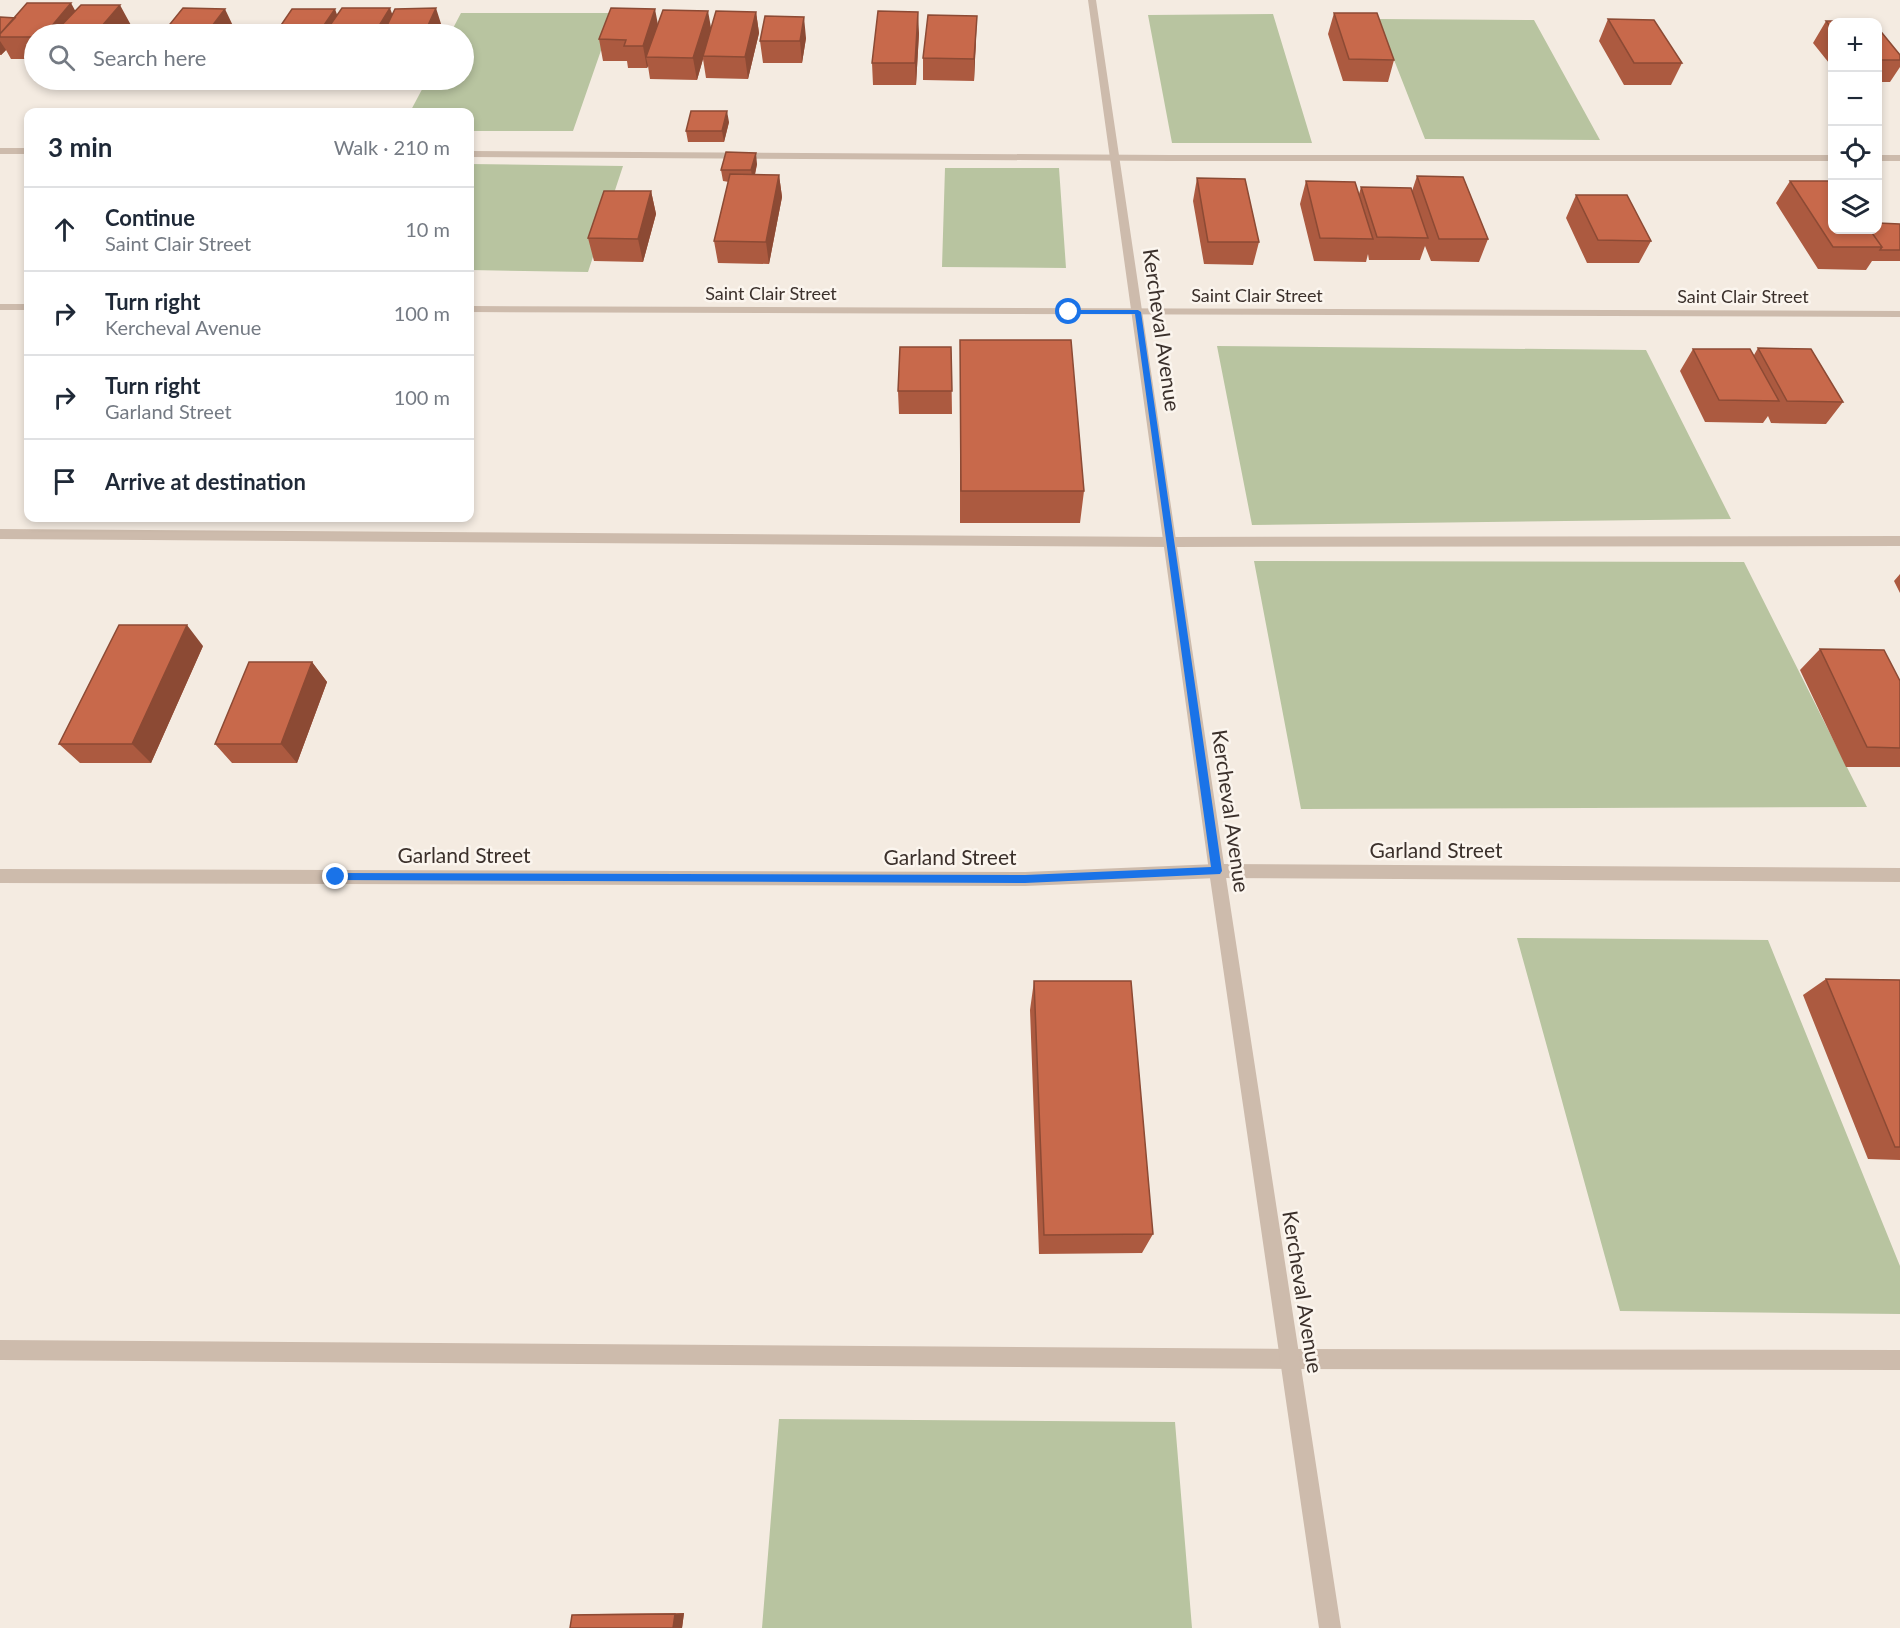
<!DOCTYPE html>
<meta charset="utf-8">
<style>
:root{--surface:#fff;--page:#f6f6f7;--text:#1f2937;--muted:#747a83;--line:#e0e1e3}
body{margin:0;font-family:Lato,sans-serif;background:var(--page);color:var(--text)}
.controls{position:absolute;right:18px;top:18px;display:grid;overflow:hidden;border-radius:12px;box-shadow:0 3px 9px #0003}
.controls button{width:54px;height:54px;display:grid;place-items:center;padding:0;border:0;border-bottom:2px solid var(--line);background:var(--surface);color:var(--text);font:30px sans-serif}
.stop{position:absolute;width:18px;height:18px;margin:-14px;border:4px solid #1a73e8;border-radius:50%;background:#fff}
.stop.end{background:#1a73e8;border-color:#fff;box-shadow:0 2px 6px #0008}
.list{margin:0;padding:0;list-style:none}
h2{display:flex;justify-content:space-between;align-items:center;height:78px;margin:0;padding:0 24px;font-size:26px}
h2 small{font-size:20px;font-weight:400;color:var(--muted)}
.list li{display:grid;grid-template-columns:39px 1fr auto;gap:18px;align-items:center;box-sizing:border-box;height:84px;padding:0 24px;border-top:2px solid var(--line)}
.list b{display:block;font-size:22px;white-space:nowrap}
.list p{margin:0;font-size:20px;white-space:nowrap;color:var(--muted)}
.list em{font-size:20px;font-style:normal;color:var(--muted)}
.icon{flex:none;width:33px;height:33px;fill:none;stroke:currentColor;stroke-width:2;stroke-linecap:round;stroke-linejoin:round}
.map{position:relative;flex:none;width:1900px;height:1628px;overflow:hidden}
.search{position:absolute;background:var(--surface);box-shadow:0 3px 9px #0003;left:24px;top:24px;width:450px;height:66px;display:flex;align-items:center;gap:15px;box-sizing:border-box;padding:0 21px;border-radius:33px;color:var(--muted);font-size:22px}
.panel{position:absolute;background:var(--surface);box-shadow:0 3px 9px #0003;left:24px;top:108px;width:450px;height:414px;border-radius:12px}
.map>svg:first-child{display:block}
.green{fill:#b8c4a0}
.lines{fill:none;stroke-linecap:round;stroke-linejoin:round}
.service{fill:#cdbbac;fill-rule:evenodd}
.minor{fill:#cdbbac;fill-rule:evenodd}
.tertiary{fill:#cdbbac;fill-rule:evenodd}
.wall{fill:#ac5a40}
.shaded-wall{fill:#8c4a34}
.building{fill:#c8694b;stroke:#8c4a34;stroke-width:1.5}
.route{fill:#1a73e8}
.labels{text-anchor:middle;stroke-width:5;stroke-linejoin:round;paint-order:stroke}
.far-street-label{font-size:18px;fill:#3b302b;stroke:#fbf5ee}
.street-label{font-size:21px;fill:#3b302b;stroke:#fbf5ee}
</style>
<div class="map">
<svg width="1900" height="1628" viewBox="0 0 1900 1628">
<rect width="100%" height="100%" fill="#f4ebe1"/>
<path class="green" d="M461,13H614L573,131H470V112H410L427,80H464V34H450Z
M1273,14L1312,143H1172L1148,15Z
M1378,19L1534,20L1600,140L1425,139Z
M470,164L623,166L588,272L470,270Z
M945,168H1059L1066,268L942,267Z
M1217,346L1646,350L1731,519L1252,525Z
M1254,561L1744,562L1867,807L1301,809Z
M1517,938L1768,940L1900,1266V1314L1620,1311Z
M779,1419L1175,1422L1192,1628H762Z"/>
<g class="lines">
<path class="service" d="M0,148H28V154H0Z
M470,151L1170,155H1832V161H1170L470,157Z
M1878,155H1900V161H1878Z
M0,529L1171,537L1900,536V546L1171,547L0,539Z
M0,1340L1291,1349L1900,1350V1370L1291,1369L0,1360Z"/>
<path class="minor" d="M0,304H28V310H0Z
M470,306L1900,311V317L470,312Z
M1217,864L1900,868V882L1217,878L1025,886L0,883V869L1025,872Z"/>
<path class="tertiary" d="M1088,0H1096L1225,871L1341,1628H1319L1209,871Z"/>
</g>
<path class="wall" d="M75,11L132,27L34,34V59H11L6,50L1,55H0V17L14,18Z
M756,12L759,33L748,79L706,78L703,59L697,80L650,79L648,66L647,68H628L627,61H603L599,39L658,25L711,29Z
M1334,13L1394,60L1388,82L1343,81L1328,34Z
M1608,19L1682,63L1671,85H1624L1599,41Z
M1826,21L1833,22V68L1813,43Z
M1878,28L1900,55V67L1890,82H1878Z
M919,33L916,85H873L872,63Z
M806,38L802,63H763L760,41Z
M976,38L974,81L923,80V58Z
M729,122L724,142H688L686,131Z
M757,164L755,175H779L782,197L769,264L718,263L714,241L729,182L723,181L721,170Z
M1417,176L1488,239L1479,262L1431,261L1425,246L1420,260H1369L1368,254L1366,262L1314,261L1300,204L1306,181L1359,194L1361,187L1412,191Z
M1197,178L1259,242L1253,265L1204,264L1193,201Z
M1790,181L1833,230L1900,224V261H1872L1866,270L1818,269L1776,203Z
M651,191L656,214L643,262L594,261L588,238Z
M1576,195L1651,241L1639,263H1587L1566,218Z
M960,340L1084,491L1080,523H960Z
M951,347L952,414H899L898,391Z
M1758,348L1843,402L1826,424L1771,423L1768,416L1763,423L1705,422L1680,371L1693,349L1754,355Z
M1900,574V593L1894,581Z
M203,646L151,763H80L59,744Z
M1820,649L1900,681V767H1846L1800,670Z
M312,662L327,682L297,763H232L215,744Z
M1826,979L1900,980V1160L1868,1159L1803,995Z
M1034,981L1153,1234L1142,1253L1039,1254L1030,1010Z
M684,1613L682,1628H570L572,1615L585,1614Z"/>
<path class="shaded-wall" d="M71,3L83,25L75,34H45Z
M120,5L132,27L125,34H95Z
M390,8L398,30L395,34H374Z
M436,8L443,30L441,34H424Z
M225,9L235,30L232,34H206Z
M335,9L343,31L341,34H318Z
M655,9L659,30L646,57L648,66L647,68L643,46Z
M708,11L712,33L703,56V59L697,80L693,58Z
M756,12L759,33L748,79L745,57Z
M918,12L919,33L916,85L915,63Z
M977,16L976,38L974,81V59Z
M804,17L806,38L802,63L800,41Z
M0,41L6,50L1,55L0,53Z
M727,111L729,122L724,142L722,131Z
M756,153L757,164L753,182L751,170Z
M779,175L782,197L769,264L766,242Z
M651,191L656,214L643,262L638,239Z
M187,625L203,646L151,763L132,744Z
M312,662L327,682L297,763L281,744Z
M684,1613L682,1628H673L675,1614Z"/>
<path class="building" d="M27,3H71L45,34H34V37H0V34Z
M81,5H120L95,34H53Z
M183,8L225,9L206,34H162Z
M342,8H390L374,34H324Z
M436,8L424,34H383L395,9Z
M611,8L655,9L643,46H624L626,40L599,39Z
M292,9H335L318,34H275Z
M663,10L708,11L693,58L646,57Z
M716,11L756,12L745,57L703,56Z
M878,11L918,12L915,63H872Z
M1334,13H1377L1394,60L1349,59Z
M928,15L977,16L974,59L923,58Z
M765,16L804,17L800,41H760Z
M0,17L15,18L0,34Z
M1608,19L1654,20L1682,63H1634Z
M1826,21H1871L1872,22H1833V30Z
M1878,28L1900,55V60H1878Z
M691,111H727L722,131H686Z
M726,152L756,153L751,170H721Z
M730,174L779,175L766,242L714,241Z
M1417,176L1463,177L1488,239H1439Z
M1197,178L1245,179L1259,242H1208Z
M1306,181L1355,182L1373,239L1320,238Z
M1790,181H1833V230H1870L1882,247H1833Z
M1361,187L1411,188L1428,238L1377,237Z
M604,191H651L638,239L588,238Z
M1576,195H1627L1651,241L1598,240Z
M1878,223L1900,224V250H1880L1882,247L1870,230H1878Z
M960,340H1071L1084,491H961Z
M900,347H951L952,391H898Z
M1758,348L1811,349L1843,402L1787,401Z
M1693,349H1750L1779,401L1719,400Z
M119,625H187L132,744H59Z
M1820,649L1884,650L1900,681V748L1867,747Z
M249,662H312L281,744H215Z
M1826,979L1900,980V1147H1895Z
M1034,981H1131L1153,1234L1044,1235Z
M675,1614L673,1628H570L572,1615Z"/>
<path class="route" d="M1069,310H1138L1141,312L1222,871L1220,874L1025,883L332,880L331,877L336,873L1025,875L1211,867L1135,314H1066Z"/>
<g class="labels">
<g class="far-street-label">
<text x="771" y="300">Saint Clair Street</text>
<text x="1257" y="302">Saint Clair Street</text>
<text x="1743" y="303">Saint Clair Street</text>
</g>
<g class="street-label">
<text transform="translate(1161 330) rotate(82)" y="7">Kercheval Avenue</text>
<text transform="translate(1230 811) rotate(82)" y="7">Kercheval Avenue</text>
<text x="1436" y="858">Garland Street</text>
<text x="464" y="863">Garland Street</text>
<text x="950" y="865">Garland Street</text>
<text transform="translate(1302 1292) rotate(81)" y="7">Kercheval Avenue</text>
</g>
</g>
</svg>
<div class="controls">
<button>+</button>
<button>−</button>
<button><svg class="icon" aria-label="locate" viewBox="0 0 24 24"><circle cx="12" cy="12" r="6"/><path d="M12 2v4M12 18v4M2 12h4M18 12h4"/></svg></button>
<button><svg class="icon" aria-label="layers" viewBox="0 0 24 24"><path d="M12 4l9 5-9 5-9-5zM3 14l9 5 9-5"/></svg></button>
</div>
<div class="stop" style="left:1069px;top:312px"></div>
<div class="stop end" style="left:336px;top:877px"></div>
<div class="search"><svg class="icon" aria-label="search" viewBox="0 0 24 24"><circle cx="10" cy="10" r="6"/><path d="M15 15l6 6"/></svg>Search here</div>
<section class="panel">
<h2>3 min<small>Walk · 210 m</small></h2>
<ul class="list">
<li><svg class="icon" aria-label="ahead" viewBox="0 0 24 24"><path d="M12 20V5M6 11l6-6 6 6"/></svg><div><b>Continue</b><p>Saint Clair Street</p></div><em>10 m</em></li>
<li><svg class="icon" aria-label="right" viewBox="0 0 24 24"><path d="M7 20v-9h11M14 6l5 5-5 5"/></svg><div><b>Turn right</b><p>Kercheval Avenue</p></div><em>100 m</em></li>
<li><svg class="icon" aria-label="right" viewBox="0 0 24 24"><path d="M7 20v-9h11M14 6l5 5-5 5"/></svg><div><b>Turn right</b><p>Garland Street</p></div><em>100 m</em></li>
<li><svg class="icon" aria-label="arrive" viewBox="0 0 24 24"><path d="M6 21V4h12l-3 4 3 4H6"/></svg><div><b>Arrive at destination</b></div></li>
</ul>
</section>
</div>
